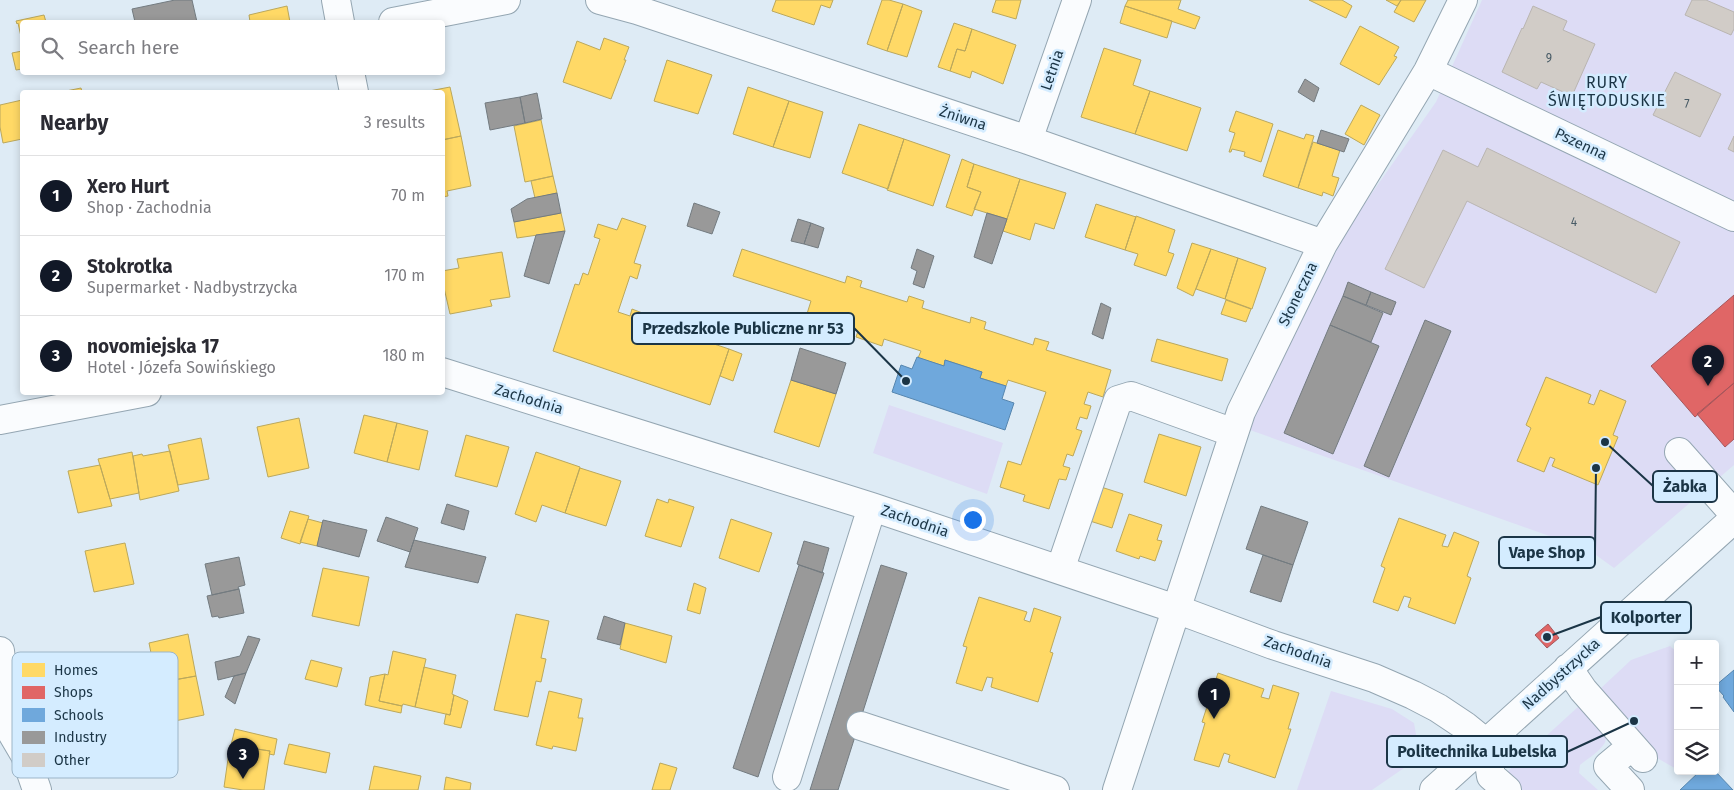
<!DOCTYPE html>
<meta charset="utf-8">
<style>
:root{--surface:#fff;--page:#f2f2f3;--text:#2b2b33;--muted:#7c7c81;--line:#e1e1e2;--accent:#111827}
body{margin:0;font-family:"Fira Sans",sans-serif;background:var(--page);color:var(--text)}
.controls{position:absolute;right:15px;bottom:15px;display:grid;overflow:hidden;border-radius:5px;box-shadow:0 2px 8px #0003}
.controls button{width:45px;height:45px;display:grid;place-items:center;padding:0;border:0;border-bottom:1px solid var(--line);background:var(--surface);color:var(--text);font:25px sans-serif}
.you{position:absolute;left:972px;top:519px;width:18px;height:18px;margin:-12px;border:4px solid #fff;border-radius:50%;background:#1a73e8;box-shadow:0 0 0 8px #1a73e833}
.badge{display:grid;place-items:center;width:32px;height:32px;border-radius:50%;background:var(--accent);color:#fff;font-size:16px;font-weight:700}
.pin{position:absolute;translate:-50% -41px;filter:drop-shadow(0 1px 2px #0008)}
.pin::after{content:'';position:absolute;top:26px;width:18px;height:15px;background:inherit;clip-path:polygon(0 0,100% 0,50% 100%)}
.list{margin:0;padding:0;list-style:none}
h2{display:flex;justify-content:space-between;align-items:center;height:65px;margin:0;padding:0 20px;font-size:21px}
h2 small{font-size:16px;font-weight:400;color:var(--muted)}
.list li{display:grid;grid-template-columns:32px 1fr auto;gap:15px;align-items:center;box-sizing:border-box;height:80px;padding:0 20px;border-top:1px solid var(--line)}
.list b{display:block;font-size:19px;white-space:nowrap}
.list p{margin:0;font-size:16px;white-space:nowrap;color:var(--muted)}
.list em{font-size:16px;font-style:normal;color:var(--muted)}
.icon{flex:none;width:28px;height:28px;fill:none;stroke:currentColor;stroke-width:2;stroke-linecap:round;stroke-linejoin:round}
.map{position:relative;flex:none;width:1734px;height:790px;overflow:hidden}
.search{position:absolute;background:var(--surface);box-shadow:0 2px 8px #0003;left:20px;top:20px;width:425px;height:55px;display:flex;align-items:center;gap:12px;box-sizing:border-box;padding:0 18px;border-radius:5px;color:var(--muted);font-size:19px}
.panel{position:absolute;background:var(--surface);box-shadow:0 2px 8px #0003;left:20px;top:90px;width:425px;height:305px;border-radius:5px}
.map>svg:first-child{display:block}
.green{fill:#dddcf5}
.homes{fill:#ffd966;stroke:#bba85c}
.shops{fill:#e06666;stroke:#a5575c}
.schools{fill:#6fa8dc;stroke:#5686af}
.industry{fill:#999;stroke:#737b80}
.building{fill:#d1ccc7;stroke:#b9b5b1}
.lines{fill:none;stroke-linecap:round;stroke-linejoin:round}
.minor-casing{stroke:#94a6b2;stroke-width:30}
.minor{stroke:#fafcfe;stroke-width:28}
.labels{text-anchor:middle;stroke-width:5;stroke-linejoin:round;paint-order:stroke}
.number-label{font-size:12px;fill:#485b66}
.street-label{font-size:15px;fill:#1b3546;stroke:#d4ecff}
.neighbourhood-label{font-size:16px;letter-spacing:1px;fill:#1b3546;stroke:#d4ecff}
.key{fill:#d4ecff;stroke:#9cb5c8;stroke-width:1}
.key-label{font-size:14px;fill:#1b3546}
.leader{fill:none;stroke:#1b3546;stroke-width:2}
.callout-dot{fill:#1b3546;stroke:#d4ecff;stroke-width:2}
.callout{fill:#d4ecff;stroke:#1b3546;stroke-width:2}
.callout-label{font-size:16px;text-anchor:middle;font-weight:bold;fill:#1b3546}
</style>
<div class="map">
<svg width="1734" height="790" viewBox="0 0 1734 790">
<rect width="100%" height="100%" fill="#deebf5"/>
<path class="green" d="M1482,0H1734V465L1614,568L1589,550L1247,429L1322,264L1436,102Z
M889,405L1003,443L987,494L873,453Z
M1670,646L1678,653V770L1652,755L1600,689L1631,660Z
M1331,691L1392,709L1414,723L1420,757L1372,790H1297Z
M1579,706C1587,714 1612,733 1604,744C1599,752 1587,759 1580,765L1579,773L1598,790H1519L1506,774L1508,771Z"/>
<path class="homes" d="M776,0H833L830,8L821,5L814,25L772,11Z
M882,0H889L903,4L887,51L867,44Z
M996,0H1021L1016,19L992,12Z
M1128,0H1181L1178,9L1200,17L1195,29L1125,6Z
M1309,0H1342L1352,6L1346,18Z
M1386,0H1401L1397,6Z
M1401,0H1426L1414,22L1394,12Z
M903,4L922,11L907,57L887,51Z
M287,6L290,22H250L249,15Z
M1125,6L1172,21L1167,38L1120,23Z
M44,15L46,22H22V41L18,23L17,24L16,21Z
M954,23L972,29L965,51L957,49L950,71L938,67Z
M1360,26L1399,47L1394,56L1397,57L1379,85L1340,64Z
M972,29L1016,45L1003,84L972,71L970,78L950,71L957,49L965,51Z
M604,38L629,47L624,60H626L611,99L563,82L577,41L600,50Z
M1104,48L1141,60L1133,85L1150,91L1135,134L1081,117Z
M22,51V69L16,70L12,53Z
M667,60L712,75L698,114L654,101Z
M450,87L461,136L442,140V92H424Z
M748,87L789,101L773,147L733,134Z
M81,88L82,92H61Z
M1150,91L1201,108L1187,151L1135,134Z
M22,100V139L3,143L0,127V105Z
M789,101L823,112L810,158L773,147Z
M1361,105L1380,115L1364,145L1345,134Z
M1236,111L1273,124L1261,162L1244,156L1245,152L1232,149L1231,152H1229L1235,133L1229,131Z
M541,120L553,176L525,182L514,126Z
M859,124L904,139L888,189L842,173Z
M1278,130L1304,139L1306,134L1314,136L1298,188L1263,176Z
M461,136L471,186L447,191L448,196L442,197V140Z
M904,139L950,155L933,206L887,190Z
M1313,142L1340,150L1332,176L1339,178L1333,196L1323,192L1322,196L1298,188Z
M962,159L974,164L967,187L981,192L972,216L946,207Z
M974,164L1020,179L1007,219L974,209L981,192L967,187Z
M553,176L557,193L535,198L531,181Z
M1020,179L1066,193L1054,229L1035,223L1030,240L1003,231Z
M1096,204L1136,217L1125,250L1085,237Z
M561,213L565,231L517,238L514,222Z
M1136,216L1175,230L1168,252L1174,254L1166,276L1134,265L1138,254L1125,250Z
M622,218L646,226L634,263L641,265L637,279L630,276L618,312L630,316L632,309L645,314L643,320L690,336L693,329L708,334L705,341L729,349L710,405L553,351L575,284L579,285L583,273L588,275L600,239L594,237L598,224L617,230Z
M1192,243L1211,249L1193,296L1177,288Z
M742,249L845,283L847,276L862,281L860,287L907,302L909,296L924,301L922,308L970,323L971,317L986,322L984,329L1033,345L1035,338L1049,342L1046,350L1111,370L1103,397L1088,392L1084,404L1091,406L1087,419L1080,417L1076,429L1082,431L1073,456L1067,454L1063,466L1070,468L1066,480L1059,479L1049,509L1023,501L1025,495L1000,487L1008,461L1021,465L1046,392L1008,380L1006,386L980,378L982,372L945,360L944,366L918,358L921,351L884,339L882,346L856,337L858,331L819,318L818,324L805,320L811,301L733,276Z
M1211,249L1238,258L1225,299L1196,289Z
M502,252L510,297L490,300L492,306L450,314L442,279V271L459,268L457,259Z
M1238,258L1266,268L1252,309L1225,299Z
M1226,300L1251,309L1246,322L1221,314Z
M1157,339L1228,359L1222,381L1151,361Z
M729,349L742,354L733,381L720,376Z
M1546,377L1591,395L1588,403L1594,405L1600,390L1626,401L1613,435L1618,437L1598,485L1552,466L1555,459L1550,457L1544,472L1517,461L1531,428L1526,425Z
M791,380L836,394L819,447L774,432Z
M364,415L397,423L387,462L354,453Z
M299,418L309,468L268,477L257,427Z
M397,423L428,431L419,470L387,462Z
M1159,434L1201,447L1186,496L1144,482Z
M466,435L509,447L497,487L455,476Z
M201,438L209,479L178,485L168,445Z
M170,451L179,491L140,500L133,456L142,454L143,456Z
M132,452L139,493L110,499L98,459Z
M536,452L580,467L565,513L542,505L536,522L515,514Z
M100,465L112,506L78,513L68,471Z
M580,468L621,481L606,526L565,513Z
M1101,487L1123,494L1112,528L1090,521Z
M657,499L668,503L669,499L694,507L681,547L645,536Z
M290,511L309,516L300,544L281,538Z
M1129,514L1162,525L1157,540L1162,541L1155,561L1140,556L1139,559L1116,551Z
M1399,518L1446,535L1442,546L1448,547L1454,532L1479,542L1467,576L1471,578L1455,624L1408,607L1411,598L1404,596L1398,611L1373,602L1385,568L1381,566Z
M308,519L323,523L317,546L300,542Z
M731,519L772,533L759,572L719,558Z
M125,543L134,584L94,592L85,551Z
M323,568L369,577L359,626L312,616Z
M694,583L706,588L700,614L687,610Z
M979,597L1027,612L1024,620L1030,622L1034,608L1061,617L1050,652L1053,653L1038,702L991,687L993,678L987,677L982,691L956,683L967,647L963,646Z
M516,614L549,621L541,658L546,659L541,682L536,681L528,717L494,710Z
M625,623L672,636L666,663L620,649Z
M188,634L196,676L157,683L149,643Z
M393,651L426,659L415,707L403,704L402,706L379,701L385,674L388,675Z
M311,660L342,668L337,687L305,679Z
M424,667L456,675L452,694L454,695L450,715L415,707Z
M1218,673L1264,689L1261,697L1269,699L1273,685L1299,693L1288,729H1291L1275,778L1228,762L1230,755L1224,753L1219,767L1194,760L1205,723L1202,722Z
M385,674L379,701L402,706L401,713L365,705L370,677Z
M196,676L204,715L165,723L157,683Z
M549,691L582,699L578,718H583L576,751L553,746L552,749L536,745Z
M454,695L468,701L461,728L444,724L446,714L450,715Z
M235,729L277,739L274,755L269,754L270,751L231,745Z
M289,744L330,753L326,773L284,764Z
M230,745L270,751L264,790H243L224,787Z
M660,763L677,768L670,790H652Z
M374,766L421,776L418,790H369Z
M446,777L471,783L470,790H444Z"/>
<path class="shops" d="M1734,295V383L1695,417L1651,366Z
M1734,383V439L1725,447L1697,414Z
M1548,624L1559,638L1547,648L1535,635Z"/>
<path class="schools" d="M917,357L944,366L945,360L982,372L980,378L1006,386L1002,399L1014,403L1005,430L892,392L901,365L912,369Z
M1734,670V712L1723,697L1724,696L1715,686Z
M1700,771H1715L1733,790H1680Z"/>
<path class="industry" d="M175,0H192L197,22H135L132,9Z
M1305,79L1319,88L1314,102L1298,92Z
M537,93L542,119L525,123L520,97Z
M520,97L525,123L490,130L485,103Z
M1321,130L1349,139L1344,152L1317,143Z
M557,193L561,213L514,222L511,209L527,199Z
M694,203L720,212L712,234L687,226Z
M987,213L1007,219L992,264L974,257Z
M798,219L811,223L804,244L791,241Z
M811,223L824,228L818,248L804,244Z
M565,231L549,284L524,276L536,235Z
M917,249L934,256L924,288L913,284L917,271L911,268Z
M1348,282L1371,292L1366,305L1343,296Z
M1371,292L1396,302L1391,315L1366,305Z
M1343,296L1383,313L1371,342L1330,325Z
M1101,303L1111,308L1103,339L1092,334Z
M1425,320L1451,331L1389,477L1364,466Z
M1330,325L1379,346L1333,454L1284,433Z
M800,348L846,363L836,394L791,380Z
M447,504L469,511L464,530L441,523Z
M1261,506L1308,522L1293,565L1246,549Z
M386,517L418,528L410,552L377,541Z
M323,520L367,530L359,557L317,546Z
M414,540L486,557L478,583L405,567Z
M804,541L829,548L822,573L797,564Z
M1263,555L1293,565L1281,602L1250,592Z
M239,557L245,585L238,587L239,589L212,595L205,564Z
M799,565L824,573L758,777L733,768Z
M881,565L907,573L838,790H810Z
M239,589L244,613L219,618L218,616L212,617L207,596Z
M604,616L625,623L620,645L597,639Z
M248,636L260,639L246,673L218,680L215,662L240,656Z
M246,673L235,704L225,697L234,676Z"/>
<path class="building" d="M1692,0H1706L1734,12V29L1731,35L1685,15Z
M1533,6L1567,21L1563,30L1595,44L1572,96L1541,82L1537,89L1502,72L1522,28L1523,29Z
M1675,72L1721,94L1700,137L1653,115Z
M1734,136V152L1728,149Z
M1487,148L1680,242L1656,293L1467,201L1424,288L1385,269L1443,150L1478,167Z"/>
<g class="lines">
<g class="minor-casing">
<path id="minor" d="M336,0L340,22
M600,0L637,10L1028,140L1323,244
M393,22L506,0
M1428,71L1734,217
M350,72L354,92
M1028,140L1077,0
M442,372L872,507L1176,609L1273,645L1374,678L1413,695L1438,708L1465,726L1486,743
M0,420L147,392
M1679,452L1734,514
M1060,570L1118,400L1131,396L1234,433
M0,651L9,728L25,755L37,790
M1568,668L1583,690L1643,758
M861,726L1055,790
M1486,743L1491,776L1507,790
M787,777L872,507
M1117,790L1241,412L1323,244L1428,71L1463,0
M1434,790L1734,519
M1630,790L1608,766L1632,746"/>
</g>
<use href="#minor" class="minor"/>
</g>
<g class="labels">
<g class="number-label">
<text x="1549" y="62">9</text>
<text x="1687" y="108">7</text>
<text x="1574" y="226">4</text>
</g>
<g class="street-label">
<text transform="translate(1052 70) rotate(-71)" y="5">Letnia</text>
<text transform="translate(963 118) rotate(18)" y="5">Żniwna</text>
<text transform="translate(1581 144) rotate(25)" y="5">Pszenna</text>
<text transform="translate(1298 294) rotate(-64)" y="5">Słoneczna</text>
<text transform="translate(529 399) rotate(17)" y="5">Zachodnia</text>
<text transform="translate(915 521) rotate(19)" y="5">Zachodnia</text>
<text transform="translate(1298 652) rotate(19)" y="5">Zachodnia</text>
<text transform="translate(1561 674) rotate(-42)" y="5">Nadbystrzycka</text>
</g>
<g class="neighbourhood-label">
<text x="1607" y="88">RURY<tspan x="1607" dy="18">ŚWIĘTODUSKIE</tspan></text>
</g>
</g>
<rect x="12" y="652" width="166" height="126" rx="8" class="key"/>
<rect x="22" y="663" width="23" height="14" fill="#ffd966"/>
<rect x="22" y="686" width="23" height="13" fill="#e06666"/>
<rect x="22" y="708" width="23" height="14" fill="#6fa8dc"/>
<rect x="22" y="731" width="23" height="13" fill="#999"/>
<rect x="22" y="753" width="23" height="14" fill="#d1ccc7"/>
<g class="key-label">
<text x="54" y="675">Homes</text>
<text x="54" y="697">Shops</text>
<text x="54" y="720">Schools</text>
<text x="54" y="742">Industry</text>
<text x="54" y="765">Other</text>
</g>
<path class="leader" d="M906 381L854 328M1605 442L1653 486M1596 468L1595 552M1547 637L1601 617M1634 721L1567 752"/>
<g class="callout-dot">
<circle cx="906" cy="381" r="5"/>
<circle cx="1605" cy="442" r="5"/>
<circle cx="1596" cy="468" r="5"/>
<circle cx="1547" cy="637" r="5"/>
<circle cx="1634" cy="721" r="5"/>
</g>
<g class="callout">
<rect x="632" y="313" width="222" height="31" rx="5"/>
<rect x="1653" y="471" width="64" height="31" rx="5"/>
<rect x="1499" y="537" width="96" height="31" rx="5"/>
<rect x="1601" y="602" width="90" height="31" rx="5"/>
<rect x="1387" y="736" width="180" height="31" rx="5"/>
</g>
<g class="callout-label">
<text x="743" y="334">Przedszkole Publiczne nr 53</text>
<text x="1685" y="492">Żabka</text>
<text x="1547" y="558">Vape Shop</text>
<text x="1646" y="623">Kolporter</text>
<text x="1477" y="757">Politechnika Lubelska</text>
</g>
</svg>
<div class="controls">
<button>+</button>
<button>−</button>
<button><svg class="icon" aria-label="layers" viewBox="0 0 24 24"><path d="M12 4l9 5-9 5-9-5zM3 14l9 5 9-5"/></svg></button>
</div>
<div class="you"></div>
<div class="pin badge" style="left:1214px;top:719px">1</div>
<div class="pin badge" style="left:1708px;top:386px">2</div>
<div class="pin badge" style="left:243px;top:779px">3</div>
<div class="search"><svg class="icon" aria-label="search" viewBox="0 0 24 24"><circle cx="10" cy="10" r="6"/><path d="M15 15l6 6"/></svg>Search here</div>
<section class="panel">
<h2>Nearby<small>3 results</small></h2>
<ul class="list">
<li><span class="badge">1</span><div><b>Xero Hurt</b><p>Shop · Zachodnia</p></div><em>70 m</em></li>
<li><span class="badge">2</span><div><b>Stokrotka</b><p>Supermarket · Nadbystrzycka</p></div><em>170 m</em></li>
<li><span class="badge">3</span><div><b>novomiejska 17</b><p>Hotel · Józefa Sowińskiego</p></div><em>180 m</em></li>
</ul>
</section>
</div>
